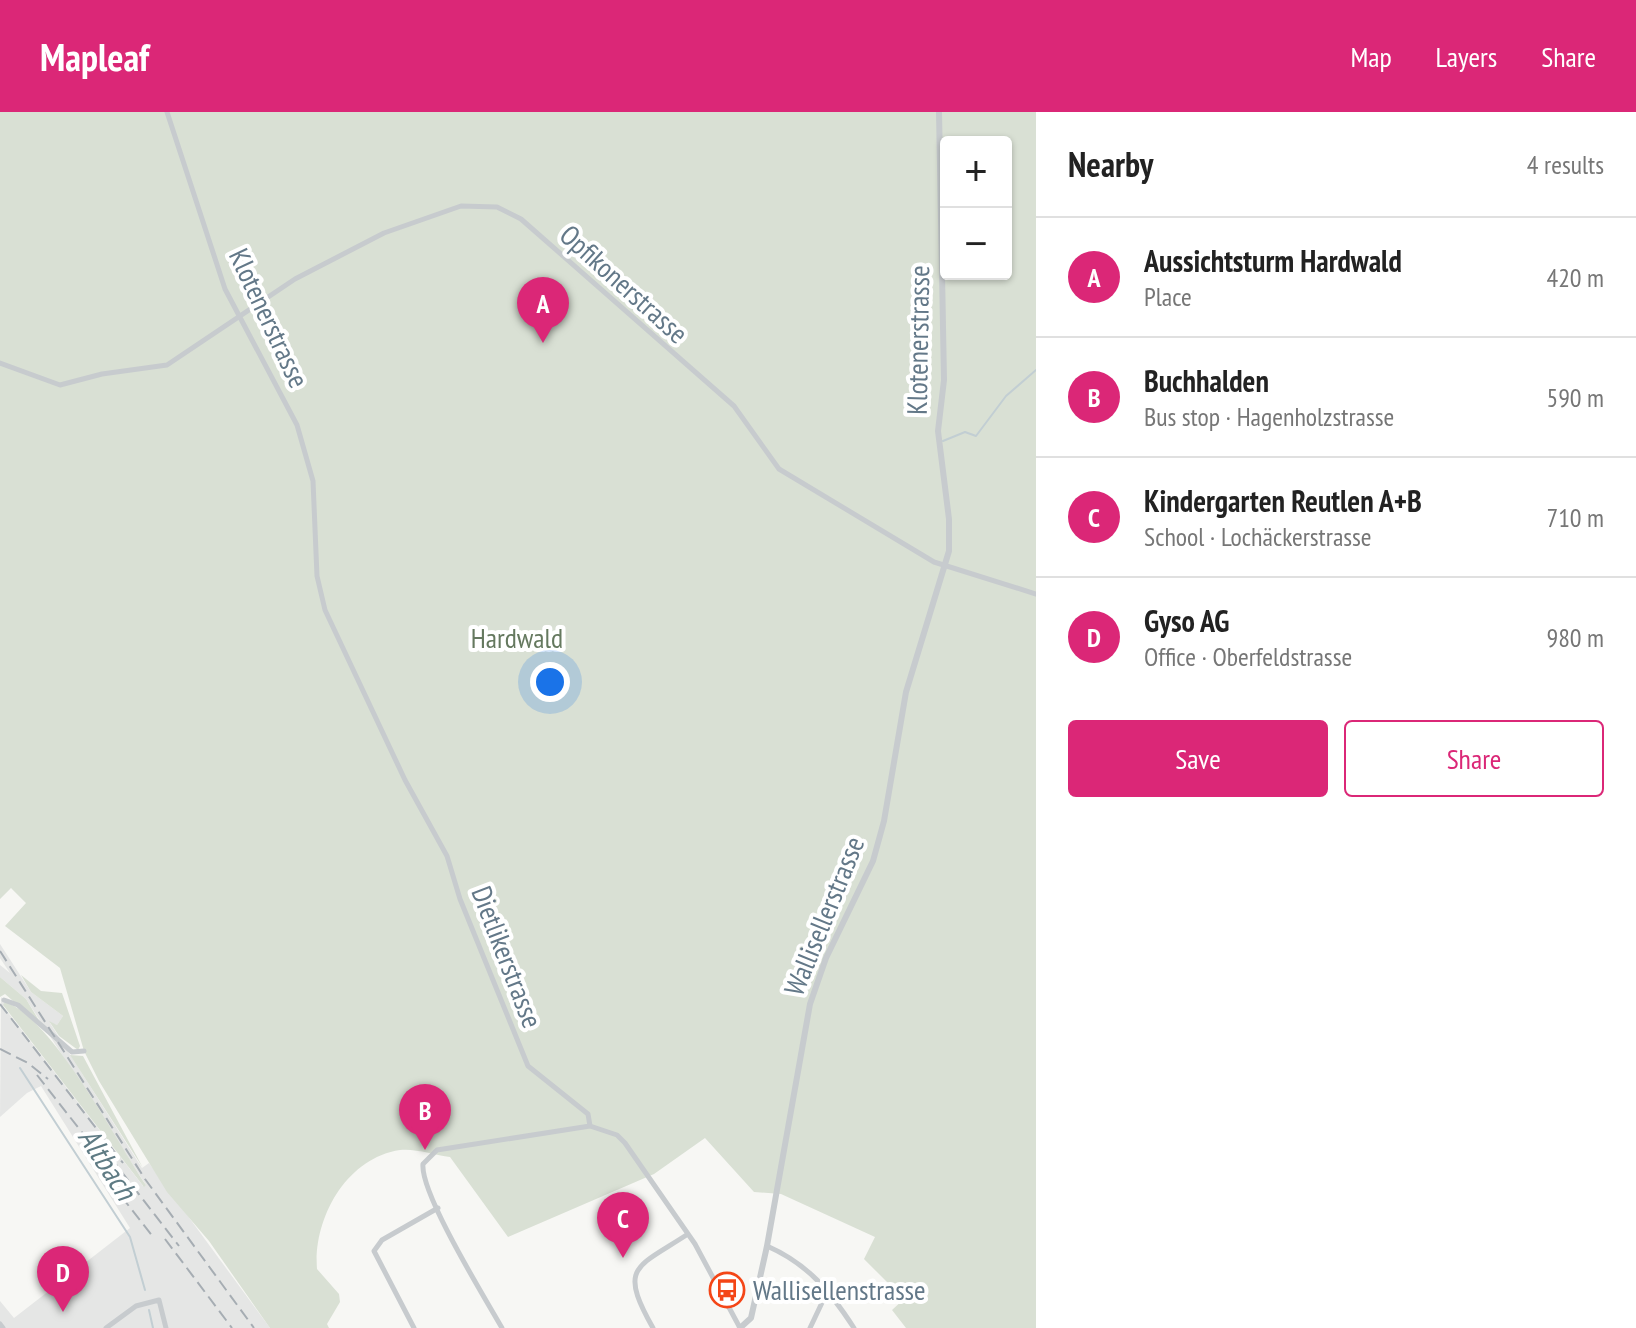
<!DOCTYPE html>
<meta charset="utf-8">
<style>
:root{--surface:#fff;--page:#f6f6f6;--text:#222;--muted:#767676;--line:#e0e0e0;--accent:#db2777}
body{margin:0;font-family:"PT Sans Narrow",sans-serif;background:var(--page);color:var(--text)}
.controls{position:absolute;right:24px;top:24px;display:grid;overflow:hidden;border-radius:8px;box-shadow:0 2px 6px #0004}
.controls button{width:72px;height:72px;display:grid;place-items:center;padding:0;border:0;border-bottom:2px solid var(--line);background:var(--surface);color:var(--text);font:40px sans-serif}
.you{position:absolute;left:550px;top:570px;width:28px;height:28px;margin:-20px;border:6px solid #fff;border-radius:50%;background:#1a73e8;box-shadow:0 0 0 12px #1a73e833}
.badge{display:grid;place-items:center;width:52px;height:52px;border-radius:50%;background:var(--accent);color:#fff;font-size:26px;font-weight:700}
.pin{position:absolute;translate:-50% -66px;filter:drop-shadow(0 2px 4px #0008)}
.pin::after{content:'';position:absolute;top:42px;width:28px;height:24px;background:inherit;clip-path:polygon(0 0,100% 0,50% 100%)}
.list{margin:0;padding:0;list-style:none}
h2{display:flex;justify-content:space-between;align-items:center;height:104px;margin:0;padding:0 32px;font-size:34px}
h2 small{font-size:26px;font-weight:400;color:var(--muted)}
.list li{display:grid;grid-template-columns:52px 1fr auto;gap:24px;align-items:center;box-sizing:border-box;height:120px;padding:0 32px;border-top:2px solid var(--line)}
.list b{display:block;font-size:30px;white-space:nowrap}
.list p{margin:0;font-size:26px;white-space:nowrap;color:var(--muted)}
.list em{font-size:26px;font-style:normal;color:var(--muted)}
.actions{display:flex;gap:16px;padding:24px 32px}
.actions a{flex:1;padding:18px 0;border:2px solid var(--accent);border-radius:8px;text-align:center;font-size:28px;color:var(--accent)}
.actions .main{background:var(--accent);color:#fff}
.map{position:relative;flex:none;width:1036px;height:1216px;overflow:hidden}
header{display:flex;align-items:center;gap:48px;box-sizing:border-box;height:112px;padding:0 40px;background:var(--accent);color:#fff}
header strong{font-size:38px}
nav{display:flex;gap:44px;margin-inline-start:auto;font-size:28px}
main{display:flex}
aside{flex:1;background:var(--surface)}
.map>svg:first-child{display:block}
.built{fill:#e5e6e5}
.green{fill:#d9e0d4;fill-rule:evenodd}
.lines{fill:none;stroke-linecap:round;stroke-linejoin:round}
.stream{stroke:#c2ced3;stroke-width:2}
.minor{stroke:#c7cbce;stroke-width:5}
.tertiary{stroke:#c7cbce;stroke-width:6}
.rail{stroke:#a6adb3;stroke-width:2;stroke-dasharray:12 6;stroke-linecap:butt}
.labels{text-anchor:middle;stroke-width:8;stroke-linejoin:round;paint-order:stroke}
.street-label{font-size:28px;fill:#637888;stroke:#fff}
.park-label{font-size:28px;fill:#65795f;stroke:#fff}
.poi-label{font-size:28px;fill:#637888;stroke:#fff;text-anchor:start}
.water-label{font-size:30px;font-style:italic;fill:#5f7b84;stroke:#fff}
</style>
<header>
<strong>Mapleaf</strong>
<nav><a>Map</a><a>Layers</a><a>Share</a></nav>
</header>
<main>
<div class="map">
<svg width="1036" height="1216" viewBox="0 0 1036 1216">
<rect width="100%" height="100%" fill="#f7f7f4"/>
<path class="built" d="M0,832L31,880L63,904L57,913L50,911L142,1056L149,1051L270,1216H0V1189L14,1206L130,1116L41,974L27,981L0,1005L1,885L6,891L3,894L143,1074L146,1073L26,887L0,865V853L10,861L0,846Z"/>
<path class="green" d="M0,0H1036V1216H906L892,1198L904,1187L864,1147L875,1125L781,1082L754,1080L705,1026L654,1062L508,1125L450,1045C435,1043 414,1036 400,1038C346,1046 313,1107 317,1157L339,1182L340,1190L327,1212L329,1216H270L209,1129L167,1080L99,969L84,939L60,856L5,814L26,791L11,776L0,787ZM946,30H1006V162H946Z
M21,863L41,879L62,881L80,934L78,938L59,924L49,909L57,913L63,904L31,880Z
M0,865L26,887L43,915L5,882L0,885Z
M5,890C51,904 117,1030 146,1073L144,1075L3,893Z
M70,943L83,944L143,1056Z"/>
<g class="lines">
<path class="stream" d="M943,329L965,320L976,324L1006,284L1036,258
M20,956L130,1125L145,1178
M149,1198L153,1216"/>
<path class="minor" d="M167,0L225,177L297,313L313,369L317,464L325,498L405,668L447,744L460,787L528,954L588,1002L590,1014
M0,251L60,273L102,262L167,253L295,167L384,121L461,94L497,95L521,107L734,294L779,357L934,450L1036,482
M4,888L18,893L72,940L84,939
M767,1134C808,1152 830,1179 854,1216
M0,1212L3,1216
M106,1216L136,1194L159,1188L166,1216
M414,1216L374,1139L382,1128L438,1096
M502,1216C485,1186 420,1081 423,1052L437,1038L590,1014L617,1023L625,1031L695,1132L740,1216
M653,1216C618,1154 636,1156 688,1122
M810,1216L828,1178"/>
<path class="tertiary" d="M740,1216L751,1206L767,1134L810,892L826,846L873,749L884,709L906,580L949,439V407L938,319L944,268L939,0"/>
<path class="rail" d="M0,839L145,1067L254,1216
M0,892L123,1051
M0,937L28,951L48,967
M37,963L113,1060
M110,1045L179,1134
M99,1056L154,1126
M165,1127L232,1216"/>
</g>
<defs>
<g id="bus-ring" transform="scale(1.8)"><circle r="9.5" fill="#fff" stroke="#f44617" stroke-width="1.5"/><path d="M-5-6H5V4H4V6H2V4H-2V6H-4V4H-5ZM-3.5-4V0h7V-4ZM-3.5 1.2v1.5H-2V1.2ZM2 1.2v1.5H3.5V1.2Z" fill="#f44617"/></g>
</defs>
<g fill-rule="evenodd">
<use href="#bus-ring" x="727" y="1178"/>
</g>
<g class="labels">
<g class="street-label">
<text transform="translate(624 172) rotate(42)" y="10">Opfikonerstrasse</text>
<text transform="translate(269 206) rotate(65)" y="10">Klotenerstrasse</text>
<text transform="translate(918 228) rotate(-89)" y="10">Klotenerstrasse</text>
<text transform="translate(824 804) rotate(-68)" y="10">Wallisellerstrasse</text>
<text transform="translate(507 845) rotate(69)" y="10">Dietlikerstrasse</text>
</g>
<g class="park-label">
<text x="517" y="536">Hardwald</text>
</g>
<g class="poi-label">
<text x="753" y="1188">Wallisellenstrasse</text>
</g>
<g class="water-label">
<text transform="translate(107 1052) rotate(57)" y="10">Altbach</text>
</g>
</g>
</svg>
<div class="controls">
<button>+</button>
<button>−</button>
</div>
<div class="you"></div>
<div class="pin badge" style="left:543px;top:231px">A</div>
<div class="pin badge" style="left:425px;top:1038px">B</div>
<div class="pin badge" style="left:623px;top:1146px">C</div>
<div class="pin badge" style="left:63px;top:1200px">D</div>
</div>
<aside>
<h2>Nearby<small>4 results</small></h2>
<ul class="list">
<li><span class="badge">A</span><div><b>Aussichtsturm Hardwald</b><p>Place</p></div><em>420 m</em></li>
<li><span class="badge">B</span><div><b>Buchhalden</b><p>Bus stop · Hagenholzstrasse</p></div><em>590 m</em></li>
<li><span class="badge">C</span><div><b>Kindergarten Reutlen A+B</b><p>School · Lochäckerstrasse</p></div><em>710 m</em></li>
<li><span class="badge">D</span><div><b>Gyso AG</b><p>Office · Oberfeldstrasse</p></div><em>980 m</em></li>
</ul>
<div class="actions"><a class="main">Save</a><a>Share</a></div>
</aside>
</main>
